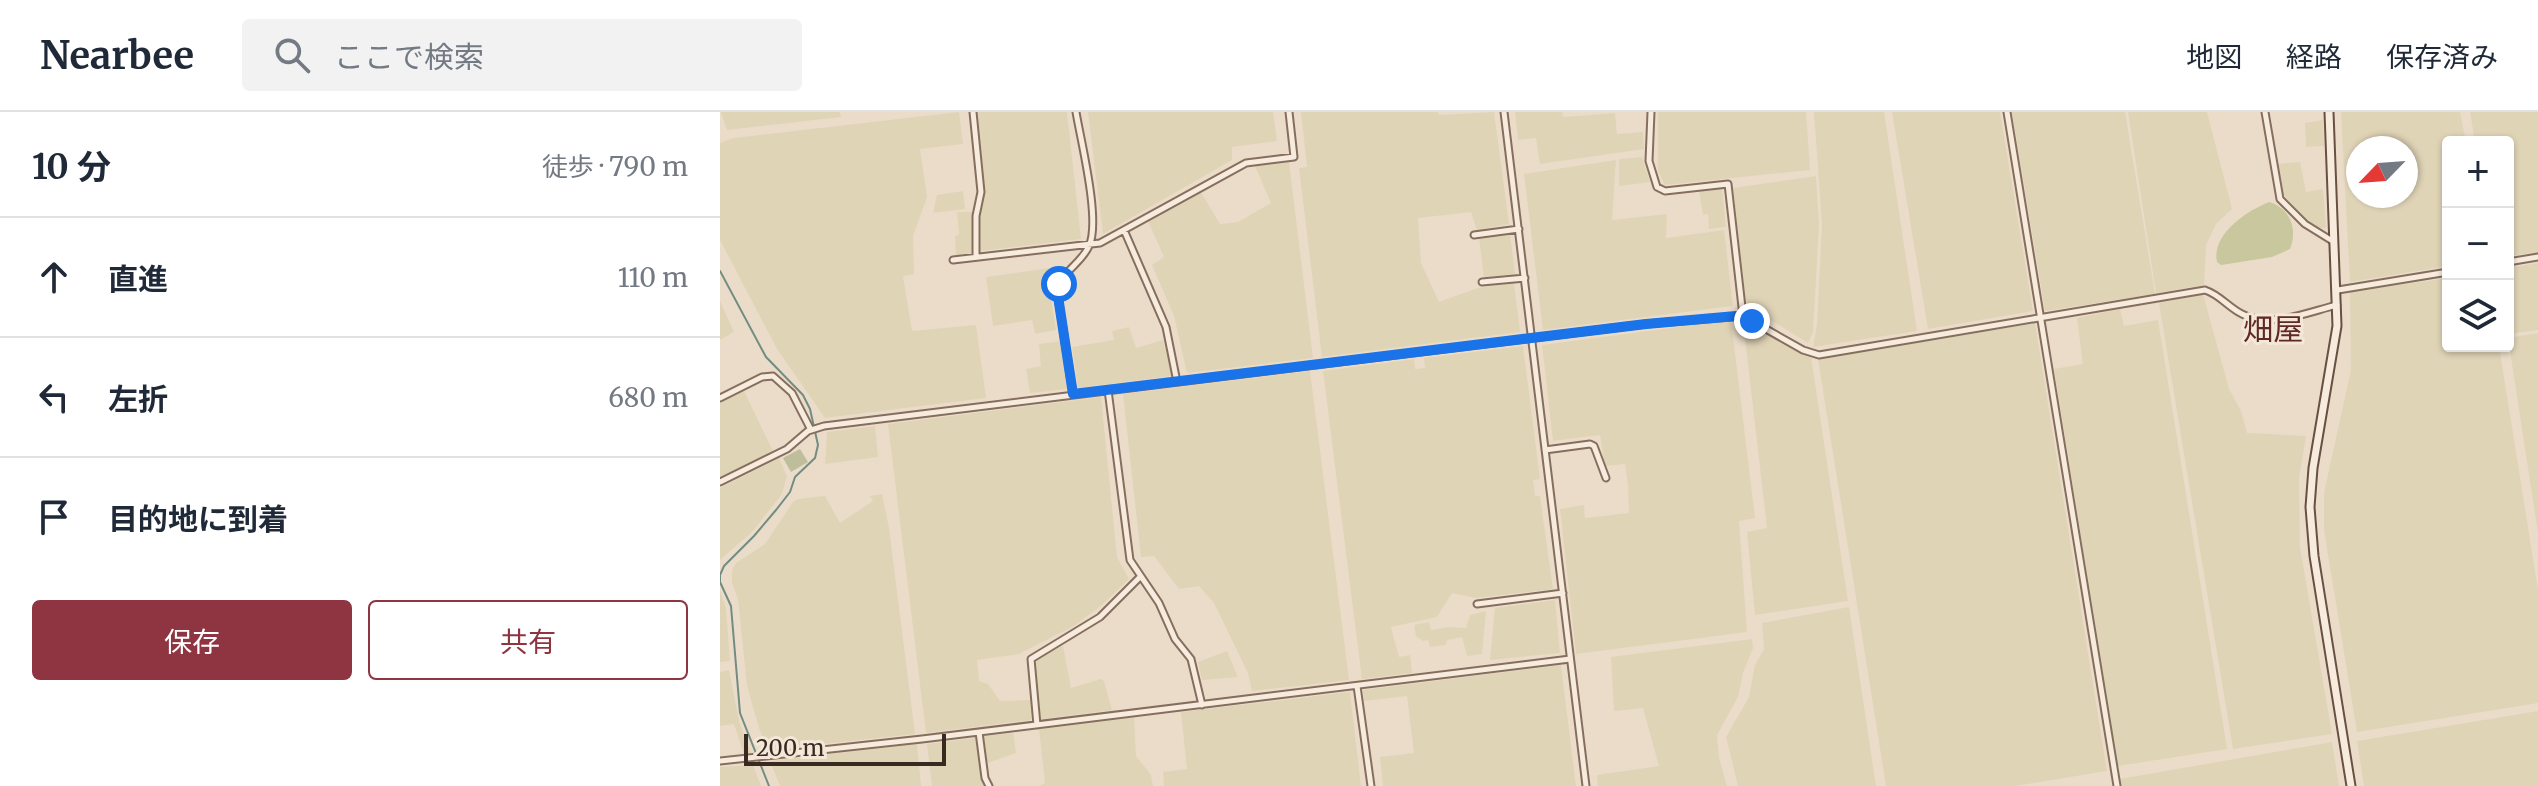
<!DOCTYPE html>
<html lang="ja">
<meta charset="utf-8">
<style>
:root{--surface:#fff;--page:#f2f2f3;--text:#1f2937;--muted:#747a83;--line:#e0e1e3;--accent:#8f3542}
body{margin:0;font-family:Merriweather,"Noto Sans JP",serif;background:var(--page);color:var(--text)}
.controls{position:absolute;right:24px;top:24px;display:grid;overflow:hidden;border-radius:8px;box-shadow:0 2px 6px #0004}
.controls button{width:72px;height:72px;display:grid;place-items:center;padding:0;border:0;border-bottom:2px solid var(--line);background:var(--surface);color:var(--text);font:40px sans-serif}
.compass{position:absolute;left:1626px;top:24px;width:72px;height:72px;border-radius:50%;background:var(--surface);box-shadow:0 2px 6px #0004;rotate:245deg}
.scale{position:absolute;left:24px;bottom:20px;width:202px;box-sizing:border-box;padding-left:8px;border:4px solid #382921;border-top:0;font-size:22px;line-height:28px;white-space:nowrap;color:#382921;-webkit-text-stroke:6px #f3e7d8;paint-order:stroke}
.stop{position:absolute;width:24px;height:24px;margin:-18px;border:6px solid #1a73e8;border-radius:50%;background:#fff}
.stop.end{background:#1a73e8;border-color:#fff;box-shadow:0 2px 8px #0008}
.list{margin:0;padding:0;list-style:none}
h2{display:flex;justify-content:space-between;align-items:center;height:104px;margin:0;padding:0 32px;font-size:34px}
h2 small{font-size:26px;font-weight:400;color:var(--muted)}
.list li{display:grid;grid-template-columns:52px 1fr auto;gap:24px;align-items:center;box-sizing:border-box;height:120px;padding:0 32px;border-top:2px solid var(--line)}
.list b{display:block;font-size:30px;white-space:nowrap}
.list em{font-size:26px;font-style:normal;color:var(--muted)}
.actions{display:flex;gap:16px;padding:24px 32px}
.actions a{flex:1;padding:18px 0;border:2px solid var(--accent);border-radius:8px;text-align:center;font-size:28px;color:var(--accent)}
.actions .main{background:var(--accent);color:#fff}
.icon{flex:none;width:44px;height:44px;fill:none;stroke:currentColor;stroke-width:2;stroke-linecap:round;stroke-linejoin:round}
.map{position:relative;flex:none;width:1818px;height:674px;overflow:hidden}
header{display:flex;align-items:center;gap:48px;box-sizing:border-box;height:112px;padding:0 40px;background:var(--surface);border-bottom:2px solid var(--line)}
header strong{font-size:38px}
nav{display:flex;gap:44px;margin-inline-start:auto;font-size:28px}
.search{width:560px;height:72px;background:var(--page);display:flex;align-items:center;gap:20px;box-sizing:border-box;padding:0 28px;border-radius:8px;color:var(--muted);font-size:30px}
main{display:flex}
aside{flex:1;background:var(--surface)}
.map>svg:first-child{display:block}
.farmland{fill:#e0d4b7;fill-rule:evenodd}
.green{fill:#c8c79e}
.cemetery{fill:#bebe9c}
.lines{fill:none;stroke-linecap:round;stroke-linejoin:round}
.stream{stroke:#718d82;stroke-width:2}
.street-casing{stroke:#866e5f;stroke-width:9}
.secondary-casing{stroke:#685042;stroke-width:11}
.street{stroke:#f6ebdc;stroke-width:5}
.secondary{stroke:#f6ebdc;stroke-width:7}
.route{stroke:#1a73e8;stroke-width:10}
.labels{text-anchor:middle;stroke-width:6;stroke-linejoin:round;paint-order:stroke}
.quarter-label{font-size:30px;fill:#602925;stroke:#f3e7d8}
</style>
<header>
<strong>Nearbee</strong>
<div class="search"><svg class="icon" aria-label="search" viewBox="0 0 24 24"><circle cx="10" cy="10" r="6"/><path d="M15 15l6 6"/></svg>ここで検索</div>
<nav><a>地図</a><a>経路</a><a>保存済み</a></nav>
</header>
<main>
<aside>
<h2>10 分<small>徒歩 · 790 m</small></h2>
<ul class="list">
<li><svg class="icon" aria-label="ahead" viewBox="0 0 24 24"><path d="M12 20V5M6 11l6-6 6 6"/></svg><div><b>直進</b></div><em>110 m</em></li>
<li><svg class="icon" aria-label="left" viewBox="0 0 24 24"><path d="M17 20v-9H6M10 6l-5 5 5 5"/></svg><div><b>左折</b></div><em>680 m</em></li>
<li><svg class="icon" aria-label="arrive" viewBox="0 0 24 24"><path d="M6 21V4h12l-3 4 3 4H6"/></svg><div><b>目的地に到着</b></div></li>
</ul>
<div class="actions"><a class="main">保存</a><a>共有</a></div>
</aside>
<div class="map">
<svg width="1818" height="674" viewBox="0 0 1818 674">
<rect width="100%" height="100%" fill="#ebdcc9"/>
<path class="farmland" d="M1,0H120L121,5L7,18Z
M239,0L243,32L200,37L207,85L193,124L194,162L183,164L192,219L256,213L266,286L105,306L57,237L0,128V31L13,26Z
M257,0H347L361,127L260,139L258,109L264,78Z
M368,0H553L557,29L512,35V48L383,122Z
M581,0H718L719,3L774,0L789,112L757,118L751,100L698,106L701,151L719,190L758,176L794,171L800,220L602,245L579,56L587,55Z
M795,0H842L843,5L895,1L897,22L923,20L924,37L820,52L816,26L798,28Z
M938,0H1086L1090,58L945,73L938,59Z
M1094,0H1164L1197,219L1093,235L1097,212L1102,113Z
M1172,0H1280L1313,199L1208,217Z
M1292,0H1405L1435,182L1325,199Z
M1408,0H1487L1512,97L1496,112L1486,133L1484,173L1436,181Z
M1621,0H1740L1746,30H1728V154L1630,170ZM1638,36H1686V84H1638Z
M1750,0H1818V140L1788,144V30H1755Z
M1603,8L1604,34L1586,35L1585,11Z
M922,45L930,70L899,74V47Z
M896,48L892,108L947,102L946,126L1004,118L1013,194L823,218L804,62Z
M569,50L593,246L467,261L454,204L432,153L444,145L428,109L481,80L500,112L518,110L551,91L535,54Z
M1580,50L1586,80L1603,77L1606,116H1599L1585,107L1573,97L1562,80L1558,52Z
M1096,64L1099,114L1093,220L1088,231L1028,194L1025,185L1013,76Z
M1002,76L1006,115L989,117L988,102L983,103L979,79Z
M243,79L245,97L213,101L217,83Z
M237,100H255L252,141L236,144L235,124L239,123Z
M790,121L795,162L764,166L759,125Z
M1818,151V218L1788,222V156Z
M337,155L329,175L336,218L315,222L312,208L273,214L266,165Z
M1728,166V234H1779L1818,478V591L1637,620L1604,418V381L1631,258L1630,180Z
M1483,182L1509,277L1521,299L1527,321L1586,324L1579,366L1580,435L1612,622L1513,637L1439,191Z
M0,189L14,220L0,228Z
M1400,197L1404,214L1438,208L1507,637L1398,654L1334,257L1363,252L1357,206Z
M1011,208L1035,406L1019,409L1027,520L856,542L840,397L864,393L865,406L909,401L908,373L905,352L885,354L880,323L833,329L822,233Z
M1023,209L1091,245L1128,489L1035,503L1027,420L1047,416Z
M1315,211L1387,659L1295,674H1166L1098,247Z
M409,215L416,236L443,228L452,264L358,276L352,235L394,228L392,219Z
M1818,221V421L1788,226Z
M342,229L348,277L310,281L306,257L321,254L319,232Z
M803,234L820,367L813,368L815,384H820L833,477L756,486L732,481L717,505L671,515L679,545L690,543L692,561L642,567L603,259L694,247L695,257L705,256L704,246Z
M590,259L629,568L532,579L528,561L494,491L479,474L459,477L434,444L421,445L403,282Z
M24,279L53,339L0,365V291Z
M381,285L397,445L409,467L382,493L354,514L299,542L257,548L259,569L268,572L280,589L310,588L311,608L206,621L168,312Z
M155,314L158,345L105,352L107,320Z
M59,346L67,364L62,382L33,419L0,448V376Z
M162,382L169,416L195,622L48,638L39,616L27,574L18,487L12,471V458L16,451L45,432L73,390L78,387L105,384L120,411L153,389L150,384Z
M0,479L6,496L10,549L0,550Z
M835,488L840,541L770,548L775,496Z
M1129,495L1156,674H1018L1006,625L1029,585L1035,553L1044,537L1042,511Z
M766,499L762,542L747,544L742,525L727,528L726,533L710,535L708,528L703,529L696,524L694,513L709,510L711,518L728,515L746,516L750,503Z
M1032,527L1033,536L1023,561L1018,585L997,623L999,646L1007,674H878L877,663L939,654L923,596L894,599L891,545Z
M343,534L351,576L381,567L384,569L392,598L321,607L314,549L316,546Z
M507,539L518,565L482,568L478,550Z
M841,553L856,674H663L660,645L694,641L687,584L644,589L643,578Z
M9,558L19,609L31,641L24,642L14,612L0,614V560Z
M630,580L641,674H444L443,660L467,657L461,600Z
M1818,599V674H1644L1637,629Z
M414,605L416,644L431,663L433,674H319L325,671L319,617Z
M293,621L296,641L265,652L263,624Z
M255,626L264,674H212L207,632Z
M1612,630L1619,674H1401L1400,667Z
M197,632L201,674H60L50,649Z
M33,653L41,674H0V655Z"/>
<path class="green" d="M1549,90C1570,96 1578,117 1570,137L1552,145L1501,153L1497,150C1491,122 1527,99 1549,90Z"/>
<path class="cemetery" d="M80,337L88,350L71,360L63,346Z"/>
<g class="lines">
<path class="stream" d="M0,159L46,245L83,283L90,297L98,333L95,346L75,365L70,380L56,398L34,424L4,454L0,463V470L11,494L20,601L49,674"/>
<g class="street-casing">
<path id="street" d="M253,0L261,80L256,104V144
M784,0L866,674
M931,0L929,49L937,75L945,79L1008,72L1023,204
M1287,0L1397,674
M1545,0L1560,87L1585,112L1614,130
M404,118L446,215L457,270
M754,123L799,117
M233,148L380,131L526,51L574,45L569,0
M1788,150L1818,145
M762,170L805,166
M1618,178L1728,160
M388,278L410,448L439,491L455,527L471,547L482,593
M353,282L337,178C343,158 361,152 369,134C381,109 361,30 356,0
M0,286L42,265L53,264L72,281L91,318
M825,338L870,332L874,334L886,366
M0,370L67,337L88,319L104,314L926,212L1023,204L1083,238L1099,243L1485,178C1500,183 1508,195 1522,202C1550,217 1588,200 1617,193
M757,492L843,481
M637,574L651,674
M317,613L311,547L380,505L420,465
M259,620L265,666L269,674
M0,649L202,627L850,547"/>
</g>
<g class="secondary-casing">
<path id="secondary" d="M1609,0L1617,214L1593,356L1590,395L1594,444L1631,674"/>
</g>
<use href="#street" class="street"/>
<use href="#secondary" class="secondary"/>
</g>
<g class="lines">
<path class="route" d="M339,172L337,178L353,282L926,212L1016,204L1032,209"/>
</g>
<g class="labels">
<g class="quarter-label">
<text x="1553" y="228">畑屋</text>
</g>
</g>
</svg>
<div class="controls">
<button>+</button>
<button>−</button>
<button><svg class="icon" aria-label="layers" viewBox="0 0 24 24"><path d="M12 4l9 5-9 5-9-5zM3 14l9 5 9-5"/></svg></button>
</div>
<svg class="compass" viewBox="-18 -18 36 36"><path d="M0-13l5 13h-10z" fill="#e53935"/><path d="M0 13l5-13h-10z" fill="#747a83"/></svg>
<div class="scale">200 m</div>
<div class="stop" style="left:339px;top:172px"></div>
<div class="stop end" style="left:1032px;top:209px"></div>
</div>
</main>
